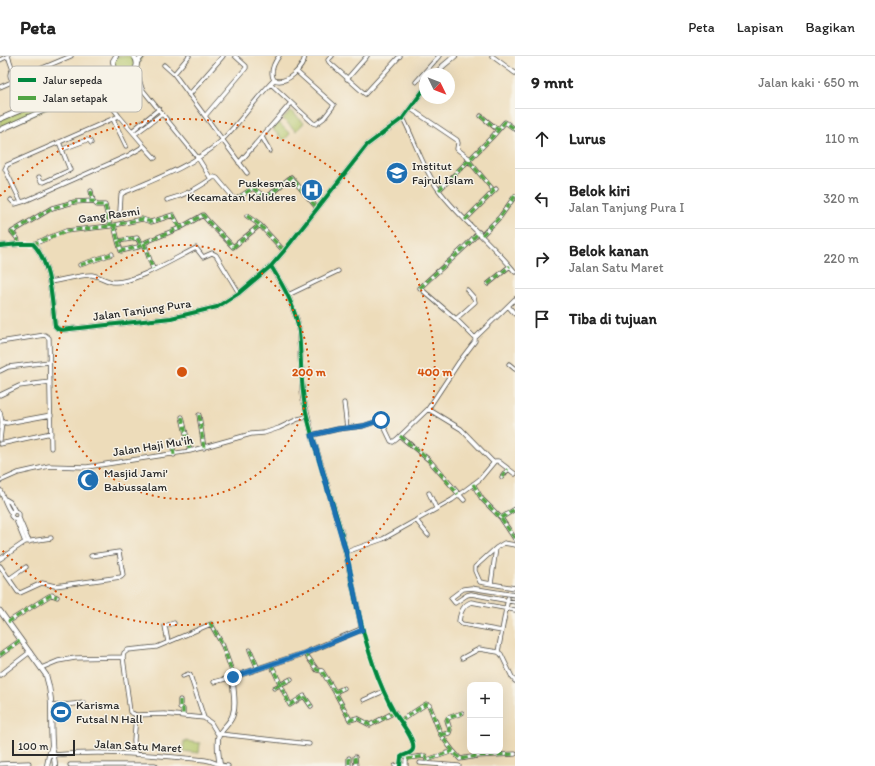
<!DOCTYPE html>
<html lang="id">
<meta charset="utf-8">
<style>
:root{--surface:#fff;--page:#f2f2f2;--text:#222;--muted:#767676;--line:#e0e0e0}
body{margin:0;font-family:Itim,sans-serif;background:var(--page);color:var(--text)}
.controls{position:absolute;right:12px;bottom:12px;display:grid;overflow:hidden;border-radius:8px;box-shadow:0 4px 16px #0002}
.controls button{width:36px;height:36px;display:grid;place-items:center;padding:0;border:0;border-bottom:1px solid var(--line);background:var(--surface);color:var(--text);font:20px sans-serif}
.compass{position:absolute;left:419px;top:12px;width:36px;height:36px;border-radius:50%;background:var(--surface);box-shadow:0 4px 16px #0002;rotate:133deg}
.scale{position:absolute;left:12px;bottom:10px;width:63px;box-sizing:border-box;padding-left:4px;border:2px solid #2b2b2b;border-top:0;font-size:11px;line-height:14px;white-space:nowrap;color:#2b2b2b;-webkit-text-stroke:3px #f7f3e8;paint-order:stroke}
.stop{position:absolute;width:12px;height:12px;margin:-9px;border:3px solid #1f6fb2;border-radius:50%;background:#fff}
.stop.end{background:#1f6fb2;border-color:#fff;box-shadow:0 1px 4px #0008}
.list{margin:0;padding:0;list-style:none}
h2{display:flex;justify-content:space-between;align-items:center;height:52px;margin:0;padding:0 16px;font-size:17px}
h2 small{font-size:13px;font-weight:400;color:var(--muted)}
.list li{display:grid;grid-template-columns:26px 1fr auto;gap:12px;align-items:center;box-sizing:border-box;height:60px;padding:0 16px;border-top:1px solid var(--line)}
.list b{display:block;font-size:15px;white-space:nowrap}
.list p{margin:0;font-size:13px;white-space:nowrap;color:var(--muted)}
.list em{font-size:13px;font-style:normal;color:var(--muted)}
.icon{flex:none;width:22px;height:22px;fill:none;stroke:currentColor;stroke-width:2;stroke-linecap:round;stroke-linejoin:round}
.map{position:relative;flex:none;width:515px;height:710px;overflow:hidden}
header{display:flex;align-items:center;gap:24px;box-sizing:border-box;height:56px;padding:0 20px;background:var(--surface);border-bottom:1px solid var(--line)}
header strong{font-size:19px}
nav{display:flex;gap:22px;margin-inline-start:auto;font-size:14px}
main{display:flex}
aside{flex:1;background:var(--surface)}
.map>svg:first-child{display:block}
.green{fill:#b3c66a;stroke:#6f784a}
.lines{fill:none;stroke-linecap:round;stroke-linejoin:round}
.minor-casing{stroke:#484640;stroke-width:5}
.tertiary-casing{stroke:#484640;stroke-width:6}
.minor{stroke:#fff;stroke-width:3.5}
.tertiary{stroke:#fff;stroke-width:4.5}
.quiet{stroke:#51a443;stroke-width:3;stroke-dasharray:6 3;stroke-linecap:butt}
.cycleway-casing{stroke:#f7f3e8;stroke-width:6}
.cycleway{stroke:#00873e;stroke-width:4}
.route{stroke:#1f6fb2;stroke-width:5}
.ring{fill:none;stroke:#d5540f;stroke-width:2;stroke-dasharray:2 4}
.labels{text-anchor:middle;stroke-width:3;stroke-linejoin:round;paint-order:stroke}
.poi-label{font-size:12px;fill:#2b2b2b;stroke:#f7f3e8;text-anchor:start}
.street-label{font-size:12px;fill:#2b2b2b;stroke:#f7f3e8}
.key{fill:#f7f3e8;stroke:#bab7af;stroke-width:1}
.key-label{font-size:11px;fill:#2b2b2b}
.centre{fill:#d5540f;stroke:#f7f3e8;stroke-width:2}
.ring-label{font-size:12px;text-anchor:middle;font-weight:bold;fill:#d5540f;stroke:#f7f3e8;stroke-width:3;stroke-linejoin:round;paint-order:stroke}
</style>
<header>
<strong>Peta</strong>
<nav><a>Peta</a><a>Lapisan</a><a>Bagikan</a></nav>
</header>
<main>
<div class="map">
<svg width="515" height="710" viewBox="0 0 515 710">
<rect width="100%" height="100%" fill="#f7f3e8"/>
<filter id="ink" filterUnits="userSpaceOnUse"><feTurbulence type="fractalNoise" baseFrequency=".025" numOctaves="2"/><feDisplacementMap in="SourceGraphic" scale="8" xChannelSelector="R" yChannelSelector="G"/><feConvolveMatrix kernelMatrix="1 2 1 2 8 2 1 2 1" color-interpolation-filters="sRGB"/></filter>
<filter id="wash" filterUnits="userSpaceOnUse"><feTurbulence type="fractalNoise" baseFrequency=".012" numOctaves="4" result="noise"/><feDisplacementMap in="SourceGraphic" scale="16" xChannelSelector="R" yChannelSelector="G"/><feGaussianBlur stdDeviation="0.9" result="paint"/><feColorMatrix in="noise" values="0 0 0 0 0 0 0 0 0 0 0 0 0 0 0 0 0 1.4 0 .05"/><feComposite in="paint" operator="in"/></filter>
<g filter="url(#wash)">
<rect width="100%" height="100%" fill="#eddcba"/>
<path class="green" d="M116,0H142L136,13L0,74V63L115,14L113,9Z
M291,55L304,67L296,75L283,63Z
M278,66L290,78L284,84L272,73Z
M56,651H67V660L56,661Z
M184,685L200,687L199,697L183,695Z"/>
</g>
<g filter="url(#ink)">
<g class="lines">
<g class="minor-casing">
<path id="minor" d="M8,0L13,14
M279,0C274,7 269,16 274,24C287,29 303,12 305,0
M332,0L328,4L329,6L365,38L400,0
M492,0L515,17
M0,4L8,0
M164,9L174,18L247,117
M136,13L142,33
M10 19a6 6 0 1 1 12 0a6 6 0 1 1-12 0Z
M174,18L189,0
M128,19L131,24L142,33L198,102L211,123
M21,21L71,0
M347,23L367,0
M17,25L22,36L21,43L25,52
M416,26L439,0
M271,28L313,67L316,68L324,62L334,49L297,16
M0,31L14,25
M22,36L28,40L33,48
M189,39L223,0
M113,52L119,60
M411,53L457,84L458,87L457,93L470,103
M205,60L246,12V10L235,0
M481,60L498,74
M403,62C415,85 423,112 438,133C460,163 492,187 515,216
M113,63L126,90
M132,75L159,53
M135,78L162,58
M262,81L270,95
M143,89L155,102
M63,93L87,84L90,85L91,87
M469,105L494,135
M239,107L291,47
M39,121L41,125L44,126L70,114L59,86
M439,134L492,81L505,66L515,73
M91,135L93,145
M238,142L253,132L266,142L291,121L317,152
M11,144L15,148L25,145L129,99L141,92L143,89L142,87L119,60L7,109L5,113L21,146
M167,144C186,139 198,132 214,121L217,122L233,141
M120,155L121,139L123,137C156,123 194,109 221,85C240,67 255,43 274,24
M247,160L260,169
M465,164L496,133
M114,169L118,185L137,182L141,189
M482,179L500,161L515,140
M118,185L121,195L138,191L148,185L180,172L203,159C212,171 223,179 233,191L260,169L284,195
M144,187L153,213
M19,188L17,182L12,176L52,152L74,146L93,145L97,149H105L110,170
M33,188L66,175L110,170L142,163L151,166L173,159L180,172
M80,209L112,198
M49,226C60,225 82,218 92,219C99,220 106,225 113,226C133,228 176,202 196,192L203,201L212,197L216,199L239,237
M488,228L510,210
M288,239L338,215
M508,250L515,258
M456,263L475,246L474,242L467,234
M475,282L456,263L420,232C439,213 461,197 479,176
M0,286L45,279L49,282L51,392
M509,308L515,313
M0,315L8,311L49,306
M0,339L19,330L50,326
M344,347L347,372
M428,353L461,373L493,406
M0,356L2,366L0,384
M199,359L204,392
M182,361L190,395
M2,366L7,367L51,359
M312,379L338,373L363,370L381,364L391,385L393,386L397,383L428,353L459,306L475,285V282L515,243
M400,380L429,404L464,444
M172,384L174,399
M0,388L51,377
M502,421L508,413
M0,425L18,417L49,410L87,411L190,395L251,378L264,377L279,372L298,363L307,361
M473,428L482,443L501,462L515,483
M0,434C4,442 6,450 11,457
M429,437L436,452
M5,443L10,446L15,455
M19,462L14,463L11,460L13,455L18,456L19,458V462L29,486
M501,462L515,453
M16,464L25,486
M416,464L428,479
M496,492L475,511V515L480,526L515,532
M346,496L383,483L452,444L480,423L495,405H498L515,418
M0,503L25,486L51,482
M0,510L18,536L20,537L42,527L55,530L121,521L123,519L119,496L91,500
M9,523L26,511
M491,528L496,492L504,487L515,489
M515,539L471,532L463,533L451,542L455,547L467,539L471,538L515,546
M8,566L49,540L52,539L57,541
M362,573C371,601 380,632 395,657C400,665 415,683 413,693C412,698 404,698 401,701L400,710
M502,575L462,568L459,565C460,557 463,549 471,546L515,554
M168,586L165,570L174,567
M250,594L258,613
M498,596L508,542
M305,597L317,614L322,615L335,636L350,664L357,662L370,669L395,656
M0,599L21,584
M462,602L479,593L498,596L501,598L512,621L515,625
M271,608L290,649L304,640L311,650
M41,612L58,605L75,602L123,601
M0,619L30,596
M183,620L188,618L190,619L204,662
M214,626L233,621
M274,632L291,623
M335,636L344,632
M180,644V651L183,653V660
M364,644L384,635
M52,650L84,647
M400,665L426,648L429,649L441,679L453,695L460,703L477,700L515,698
M220,678L309,688
M219,679L217,677L211,667L204,662L164,658L136,659L130,656L123,601L124,597L128,594L157,591L211,568L223,590L234,621
M441,679L449,677L450,674L447,664L448,662L462,657
M135,698L134,684L136,659
M53,699C103,694 155,699 205,704C214,705 219,710 228,710
M355,701L356,710
M349,702V710
M420,707L459,710
M0,708L29,707
M70,709H155L156,710
M395,710L403,709
M406,710V704L408,702L425,700L427,704L453,695"/>
</g>
<g class="tertiary-casing">
<path id="tertiary" d="M116,0L113,5L115,14L122,19
M137,6L142,0
M436,18L443,10L455,0
M0,63L115,14
M0,74L122,19C134,19 141,10 134,0
M0,190L19,188H33C51,206 52,246 55,270L58,273L61,274L171,262L217,251L239,237L271,210L284,195L367,89L403,62L425,32
M0,555L46,619C54,643 50,664 52,688C52,695 55,703 55,710
M47,710L49,700L52,690
M220,710C219,703 216,685 219,679C223,671 231,667 233,658C237,646 232,633 233,621L305,597L362,573L342,479L312,379L303,341L299,276L297,264L288,239L271,210"/>
</g>
<use href="#minor" class="minor"/>
<use href="#tertiary" class="tertiary"/>
<path class="quiet" d="M481,60L498,74
M469,105L494,135
M439,134L492,81L505,66L515,73
M91,135L93,145
M238,142L253,132L266,142L291,121L317,152
M247,160L260,169
M465,164L496,133
M114,169L118,185L137,182L141,189
M482,179L500,161L515,140
M118,185L121,195L138,191L148,185L180,172L203,159C212,171 223,179 233,191L260,169L284,195
M144,187L153,213
M19,188L17,182L12,176L52,152L74,146L93,145L97,149H105L110,170
M33,188L66,175L110,170L142,163L151,166L173,159L180,172
M80,209L112,198
M488,228L510,210
M420,232C439,213 461,197 479,176
M199,359L204,392
M182,361L190,395
M400,380L429,404L458,438
M172,384L174,399
M502,421L508,413
M473,428L482,443L501,462L515,483
M501,462L515,453
M8,566L49,540L52,539L57,541
M209,568H211L223,590L234,621
M250,594L258,613
M305,597L317,614L322,615L335,636L350,664L357,662L370,669L395,656
M0,599L21,584
M271,608L290,649L304,640L311,650
M274,632L291,623
M335,636L344,632
M180,644V651L183,653V660
M400,665L426,648L429,649L441,679L453,695L460,703L477,700L515,698
M441,679L449,677L450,674L447,664L448,662L462,657
M355,701L356,710
M349,702V710
M407,703L425,700L427,704L453,695"/>
<g class="cycleway-casing">
<path id="cycleway" d="M0,190L19,188H33C51,206 52,246 55,270L58,273L61,274L171,262L217,251L239,237L271,210L284,195L367,89L403,62L425,32
M271,210C284,231 296,252 299,276C302,305 300,333 307,360C317,401 331,440 342,480C348,503 352,527 357,550C365,586 376,624 394,656C399,664 416,684 413,693C412,698 404,698 401,701L400,710"/>
</g>
<use href="#cycleway" class="cycleway"/>
</g>
</g>
<g class="lines" filter="url(#ink)">
<path class="route" d="M233,621L305,597L362,574L346,496L312,379L338,373L363,370L381,364"/>
</g>
<g class="ring">
<circle cx="182" cy="316" r="127"/>
<path d="M0 140A253 253 0 1 1 0 492"/>
</g>
<defs>
<g id="university-disc" transform="scale(1.15)"><circle r="9.5" fill="#1f6fb2" stroke="#f7f3e8"/><path d="M0-5L7-2L0 1L-7-2ZM-4 1L0 2.5L4 1V4Q0 6-4 4Z" fill="#fff"/></g>
<g id="hospital-disc" transform="scale(1.15)"><circle r="9.5" fill="#1f6fb2" stroke="#f7f3e8"/><path d="M-5-5h3v3.5h4V-5h3V5h-3V1.5h-4V5h-3Z" fill="#fff"/></g>
<g id="mosque-disc" transform="scale(1.15)"><circle r="9.5" fill="#1f6fb2" stroke="#f7f3e8"/><path d="M3.5-4.9A6 6 0 1 0 3.5 4.9A5 5 0 1 1 3.5-4.9Z" fill="#fff"/></g>
<g id="stadium-disc" transform="scale(1.15)"><circle r="9.5" fill="#1f6fb2" stroke="#f7f3e8"/><path d="M0-5a6.5 5 0 1 0 0 10a6.5 5 0 1 0 0-10ZM-3.5-1.8h7v3.6h-7Z" fill="#fff"/></g>
</defs>
<g fill-rule="evenodd">
<use href="#university-disc" x="397" y="117"/>
<use href="#hospital-disc" x="312" y="134"/>
<use href="#mosque-disc" x="88" y="424"/>
<use href="#stadium-disc" x="61" y="656"/>
</g>
<g class="labels">
<g class="poi-label">
<text x="412" y="114">Institut<tspan x="412" dy="14">Fajrul Islam</tspan></text>
<text x="296" y="131" text-anchor="end">Puskesmas<tspan x="296" dy="14">Kecamatan Kalideres</tspan></text>
<text x="104" y="421">Masjid Jami'<tspan x="104" dy="14">Babussalam</tspan></text>
<text x="76" y="653">Karisma<tspan x="76" dy="14">Futsal N Hall</tspan></text>
</g>
<g class="street-label">
<text transform="translate(109 159) rotate(-8)" y="4">Gang Rasmi</text>
<text transform="translate(142 254) rotate(-8)" y="4">Jalan Tanjung Pura</text>
<text transform="translate(153 390) rotate(-9)" y="4">Jalan Haji Mu'ih</text>
<text transform="translate(138 690) rotate(3)" y="4">Jalan Satu Maret</text>
</g>
</g>
<rect x="10" y="10" width="132" height="46" rx="6" class="key"/>
<rect x="18" y="22" width="18" height="4" fill="#00873e"/>
<rect x="18" y="40" width="18" height="4" fill="#51a443"/>
<g class="key-label">
<text x="43" y="28">Jalur sepeda</text>
<text x="43" y="46">Jalan setapak</text>
</g>
<circle cx="182" cy="316" r="6" class="centre"/>
<g class="ring-label">
<text x="309" y="320">200 m</text>
<text x="435" y="320">400 m</text>
</g>
</svg>
<div class="controls">
<button>+</button>
<button>−</button>
</div>
<svg class="compass" viewBox="-18 -18 36 36"><path d="M0-13l5 13h-10z" fill="#e53935"/><path d="M0 13l5-13h-10z" fill="#767676"/></svg>
<div class="scale">100 m</div>
<div class="stop" style="left:381px;top:364px"></div>
<div class="stop end" style="left:233px;top:621px"></div>
</div>
<aside>
<h2>9 mnt<small>Jalan kaki · 650 m</small></h2>
<ul class="list">
<li><svg class="icon" aria-label="ahead" viewBox="0 0 24 24"><path d="M12 20V5M6 11l6-6 6 6"/></svg><div><b>Lurus</b></div><em>110 m</em></li>
<li><svg class="icon" aria-label="left" viewBox="0 0 24 24"><path d="M17 20v-9H6M10 6l-5 5 5 5"/></svg><div><b>Belok kiri</b><p>Jalan Tanjung Pura I</p></div><em>320 m</em></li>
<li><svg class="icon" aria-label="right" viewBox="0 0 24 24"><path d="M7 20v-9h11M14 6l5 5-5 5"/></svg><div><b>Belok kanan</b><p>Jalan Satu Maret</p></div><em>220 m</em></li>
<li><svg class="icon" aria-label="arrive" viewBox="0 0 24 24"><path d="M6 21V4h12l-3 4 3 4H6"/></svg><div><b>Tiba di tujuan</b></div></li>
</ul>
</aside>
</main>
